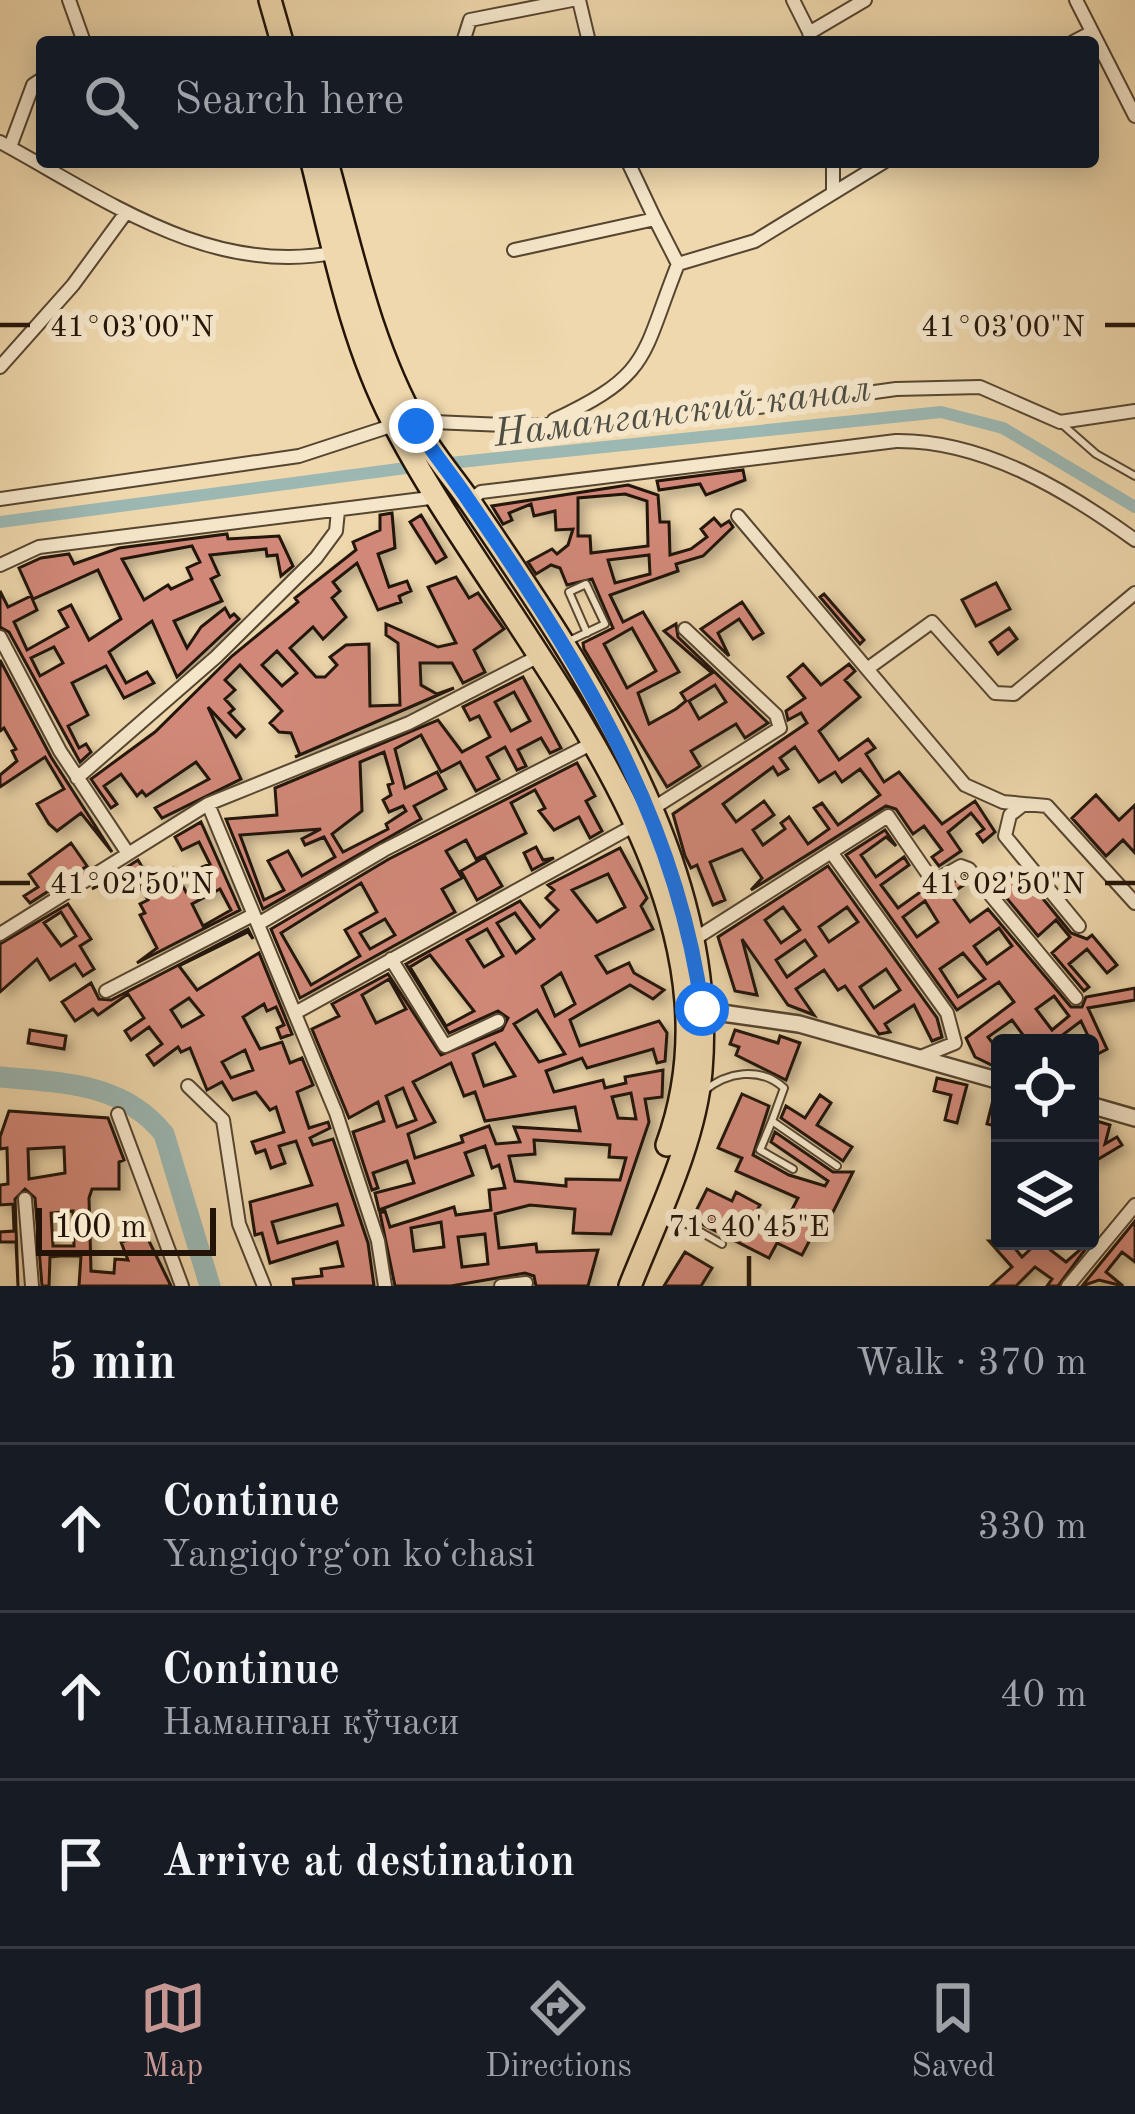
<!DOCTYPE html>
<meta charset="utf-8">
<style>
:root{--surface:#171b24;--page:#242831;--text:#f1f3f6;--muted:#9ea1a6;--line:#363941;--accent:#c59692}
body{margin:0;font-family:"Old Standard TT",serif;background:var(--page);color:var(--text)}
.controls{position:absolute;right:36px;bottom:36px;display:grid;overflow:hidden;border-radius:12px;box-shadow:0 6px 30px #0003}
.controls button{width:108px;height:108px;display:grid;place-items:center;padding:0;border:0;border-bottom:3px solid var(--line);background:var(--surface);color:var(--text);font:60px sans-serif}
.scale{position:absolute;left:36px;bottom:30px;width:180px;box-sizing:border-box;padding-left:12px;border:6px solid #231407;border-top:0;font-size:33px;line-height:42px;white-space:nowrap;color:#231407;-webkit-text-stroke:9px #f5e6ca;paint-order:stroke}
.stop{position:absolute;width:36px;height:36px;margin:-27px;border:9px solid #1a73e8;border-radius:50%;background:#fff}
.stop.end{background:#1a73e8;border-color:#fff;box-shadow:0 3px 12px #0008}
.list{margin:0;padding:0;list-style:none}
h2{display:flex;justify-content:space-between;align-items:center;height:156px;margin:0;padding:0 48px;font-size:51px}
h2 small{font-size:39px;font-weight:400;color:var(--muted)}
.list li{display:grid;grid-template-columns:78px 1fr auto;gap:36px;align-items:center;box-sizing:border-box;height:168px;padding:0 48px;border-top:3px solid var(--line)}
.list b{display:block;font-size:45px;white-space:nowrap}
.list p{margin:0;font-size:39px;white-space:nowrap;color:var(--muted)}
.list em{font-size:39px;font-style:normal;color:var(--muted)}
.icon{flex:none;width:66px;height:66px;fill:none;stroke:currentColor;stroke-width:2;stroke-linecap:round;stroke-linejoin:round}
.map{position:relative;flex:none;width:1135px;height:1286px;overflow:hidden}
.search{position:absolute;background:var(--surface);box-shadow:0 6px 30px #0003;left:36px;right:36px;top:36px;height:132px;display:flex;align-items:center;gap:30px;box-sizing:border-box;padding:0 42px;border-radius:12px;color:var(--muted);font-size:45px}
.sheet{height:660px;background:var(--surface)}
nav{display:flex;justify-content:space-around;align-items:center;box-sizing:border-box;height:168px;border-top:3px solid var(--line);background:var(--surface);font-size:33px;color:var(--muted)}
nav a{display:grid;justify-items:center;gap:6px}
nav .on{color:var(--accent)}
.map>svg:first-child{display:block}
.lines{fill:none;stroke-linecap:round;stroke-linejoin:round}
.canal{stroke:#9cb8b3;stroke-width:12}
.river{stroke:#9cb8b3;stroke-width:21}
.building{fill:#d18878;stroke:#231407;stroke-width:3;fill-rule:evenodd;filter:url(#shadow)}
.service-casing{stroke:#564530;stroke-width:10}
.minor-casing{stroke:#564530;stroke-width:16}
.tertiary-casing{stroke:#564530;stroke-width:20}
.primary-casing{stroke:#231407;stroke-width:26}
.service{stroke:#f5e6ca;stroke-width:6}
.minor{stroke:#f5e6ca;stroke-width:12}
.tertiary{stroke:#f5e6ca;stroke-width:15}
.primary{stroke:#efd8ad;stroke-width:21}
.route{stroke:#1a73e8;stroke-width:15}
.ticks{fill:none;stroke:#231407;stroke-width:4.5}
.labels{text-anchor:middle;stroke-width:12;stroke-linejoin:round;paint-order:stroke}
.water-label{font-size:39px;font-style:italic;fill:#4d4d43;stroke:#f5e6ca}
.ticks-label{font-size:30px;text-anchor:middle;fill:#231407;stroke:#f5e6ca;stroke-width:12;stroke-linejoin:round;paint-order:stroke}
</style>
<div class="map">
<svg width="1135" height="1286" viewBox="0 0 1135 1286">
<defs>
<filter id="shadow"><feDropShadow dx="5.5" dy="5.5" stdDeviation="6" flood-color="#0004"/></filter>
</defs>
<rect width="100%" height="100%" fill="#efd8ad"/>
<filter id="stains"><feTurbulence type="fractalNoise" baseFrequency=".00167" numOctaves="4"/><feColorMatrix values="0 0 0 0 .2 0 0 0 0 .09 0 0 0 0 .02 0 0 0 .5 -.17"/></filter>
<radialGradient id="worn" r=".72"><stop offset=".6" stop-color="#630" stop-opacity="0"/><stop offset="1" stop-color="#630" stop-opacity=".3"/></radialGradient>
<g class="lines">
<path class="canal" d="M441,464L941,412L1003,428L1135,507
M0,522L421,466"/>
<path class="river" d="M0,1077C62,1083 122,1082 164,1134L210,1286"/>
</g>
<path class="building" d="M743,470L745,480L706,495L700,484L659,490L657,481Z
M628,485L658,495L660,522H669L670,555L691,549L707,537L701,529L714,518L721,526L729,521L733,527L703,556L676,564L678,571L610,595L623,622L643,612L679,672L638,693L649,724L676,709L686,701L681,693L712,673L664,631L676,624L678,637L768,723L745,738L736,724L691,751L700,766L667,787L584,649L583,643L613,628L592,579L567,585L560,568L551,565L536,574L528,562L552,549L557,554L568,545L573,529L556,530L555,511L534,516L531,504L509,513L512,520L503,524L492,506ZM625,494L647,501L648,546L591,553L590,536H578V498ZM649,555L650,574L615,583L608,560ZM632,628L656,671L627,688L604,644ZM715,685L726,702L699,719L689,701Z
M392,513L395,548L378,554L389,587L407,581L411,591L399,596L401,602L378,610L357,563L333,582L340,591L332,598L346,617L323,639L313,627L290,648L316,677H325L337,665L330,657L346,645L369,644L370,706L400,705L398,643L386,635V624L438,647L456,643L428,587L456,577L469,598L478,593L504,629L474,650L485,672L463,683L452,663H420L421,685L437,694L454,688L295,757L300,755L291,733L279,732L270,723L282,711L240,665L225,680L235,690L225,699L234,709L229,713L244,729L236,737L208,707L241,779L162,818L155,808L209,779L196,762L146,796L142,791L137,796L121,774L104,786L117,804L111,808L91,779L155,732L232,656L298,602L295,598L356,550L353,542L380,530V515ZM277,651L297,673L282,686L262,665Z
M421,515L446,557L436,563L410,522Z
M227,534L228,539L279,536L293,566L281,576L277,555L267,556L266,549L210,555L219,575L211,579L222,601L174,621L187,648L201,627L225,608L230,617L234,614L239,619L177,677L152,621L109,652L126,683L147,672L154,683L124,698L106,666L72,683L88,715L68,726L79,748L86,744L91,752L80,762L9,632L0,627V591L8,607L31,596L37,610L14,622L27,650L68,627L59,611L71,605L89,640L121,619L98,570L33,599L19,568L41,558L69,554L74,564L119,548ZM192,546L200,562L187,568L192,579L171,589L168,585L144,600L122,559ZM54,647L63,663L40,676L31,658Z
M996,583L1010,609L976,626L962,600Z
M824,594L864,640L860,644L820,597Z
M742,602L763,633L753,639L739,619L718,633L729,656L701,629Z
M1009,628L1017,639L998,654L990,642Z
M0,660L51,757L112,852L81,813L57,831L49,824L37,804L64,789L45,757L0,787V775L17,761L12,751L16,749L4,728L0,731Z
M803,664L821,685L849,664L855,671L845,680L860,697L819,731L839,760L868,739L875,748L866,754L884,782L899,772L942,824L975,801L995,832L983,842L977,834L984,829L971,813L948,832L961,851L939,866L932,857L942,850L924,826L913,834L896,809L886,806L751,890L762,878L742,849L710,862L725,900L713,905L697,865L691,868L685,856L673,814L807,723L801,713L788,720L786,711L805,698L788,677ZM795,747L819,782L835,772L842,782L860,769L880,795L838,825L822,803L814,808L829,829L808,844L789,817L781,823L785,829L763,845L753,830L774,815L764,801L736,822L723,804L773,767L778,775L788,769L780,758Z
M523,677L561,748L550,753L541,738L518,750L526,766L517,770L505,747L487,757L499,779L476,791L460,762L441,772L421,735L395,749L405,788L437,772L446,789L414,806L421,819L263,909L226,819L277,815L275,788L438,720L462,752L490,737L479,716L470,720L463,707ZM514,692L530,721L511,731L495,702ZM384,752L393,783L388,785L391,795L383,800L389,812L403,806L406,811L386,824L388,829L343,852L332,834L362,811L360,762ZM321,829L302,839L305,845L324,837L335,857L302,876L288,851L268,861L284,890L264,900L240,835Z
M577,763L595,796L586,801L602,831L590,838L579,817L554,830L539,811L545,808L535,790L511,803L526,833L476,859L466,840L446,851L462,878L442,889L455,912L300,998L271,929L389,859ZM361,883L377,912L345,930L360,956L311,985L281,933ZM385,919L395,935L370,949L360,933Z
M1096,795L1119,820L1135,805V853L1123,840L1106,856L1072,818Z
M201,822L240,910L137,963L157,948L140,915L145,913L140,904L148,900L130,870L92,889L138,860L150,880L173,868L186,892L207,881L200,868L210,864L199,842L182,850L175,837ZM220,889L231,910L203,926L192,904Z
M885,830L896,846L886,837L861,855L876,877L904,857L909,865L881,885L898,908L926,888L930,893L962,878L967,883L950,894L970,922L988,909L1071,1007H1082L1086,997L1135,988V1000L1088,1008L1107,1049L1090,1058V1040L1081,1021L1052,1043H1029L1012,1020L988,1037L1000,1053V1069L975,1057L966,1038L1014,1002L999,982L957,1010L846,855ZM925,901L938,922L917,937L903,917ZM999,928L1012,946L987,964L974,946ZM963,953L985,979L958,997L940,969ZM1054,996L1069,1016L1052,1030L1036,1009Z
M71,843L87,866L30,903L24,896L38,887L29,874Z
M536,847L543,860L554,858L532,870L524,853Z
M620,848L647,898L641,906L653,929L596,956L607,973L629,963L634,973L664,990L653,999L630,985L570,1020L580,1046L659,1021L667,1033L665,1061L657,1063L653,1049L587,1068L582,1058L546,1071L554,1092L603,1080L605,1088L626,1083L625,1077L663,1070L662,1097L645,1099L649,1122L611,1234L573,1233L575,1209L530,1205L495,1214L499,1248L536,1244L537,1252L598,1250L588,1286H536L534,1276L525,1273L451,1286H395L380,1213L385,1211L390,1227L454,1207L456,1215L491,1210L489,1190L505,1188L499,1165L492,1168L485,1146L465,1153L473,1175L379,1210L375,1193L414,1183L407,1161L373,1173L378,1188L372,1190L353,1132L384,1121L378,1102L349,1118L312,1029L339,1016L332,1004L388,974L441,1055L502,1030L508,1018L498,1011L449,1033L406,964L520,901L540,927L558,910L546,898L554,890L548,885ZM608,874L625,907L597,922L572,890ZM515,913L534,939L516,953L497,923ZM487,929L503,956L484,967L467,940ZM430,955L474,1011L446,1026L410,967ZM561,973L575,1004L555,1016L542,986ZM389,979L406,1009L376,1023L362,995ZM537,1010L565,1054L539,1062L514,1024ZM495,1043L515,1076L484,1086L473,1054ZM451,1063L464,1096L475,1092L485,1121L575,1107L580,1131L514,1127L520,1142L496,1144L489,1126L461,1136L463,1142L415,1158L408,1134L435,1122L413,1082ZM403,1088L416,1120L397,1127L386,1096ZM631,1093L636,1119L618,1118L612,1097ZM534,1140L610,1145L609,1157L626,1158L620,1180L566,1179V1186L515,1181L509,1156L535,1154ZM441,1222L444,1247L414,1251L411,1228ZM485,1234L488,1264L462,1267L458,1237Z
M485,857L502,886L477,900L461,871Z
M828,866L937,1018L942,1037L932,1041L914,1005L885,1024L890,1032L879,1034L845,986L838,990L824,970L796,989L814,1015L788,1005L742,939L757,995L735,991L718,937ZM783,907L800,930L781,943L765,920ZM847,907L858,922L829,942L819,927ZM805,940L816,956L787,977L776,960ZM886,969L900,990L874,1008L860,987Z
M1021,872L1071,933L1087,939L1092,935L1117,965L1107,973L1087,949L1069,964L1089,987L1084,991L1052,953L1070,937L1056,920L1038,936L1000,890Z
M68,904L91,939L80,946L94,969L83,976L75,964L50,980L37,959L0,992V944ZM61,912L76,936L61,946L44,923Z
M248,929L253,939L248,932L179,966L197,990L259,953L292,1034L281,1038L277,1028L284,1025L276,1007L267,1011L264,1004L243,1017L260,1049L282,1042L290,1063L302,1058L313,1085L297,1092L309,1128L328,1122L330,1128L310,1138L313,1145L333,1139L368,1243L374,1286H294L293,1279L322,1276L321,1269L343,1266L337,1242L270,1263L262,1233L255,1235L250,1202L312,1185L296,1141L279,1146L285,1163L271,1168L265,1150L256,1153L252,1142L284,1132L276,1107L270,1110L256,1092L233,1100L222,1082L207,1090L190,1048L181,1052L178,1047L154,1065L147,1055L162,1044L149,1027L131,1040L125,1031L144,1018L128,994L98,1015L93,1009L75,1021L62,1002L91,983L99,999L111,1000ZM189,998L203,1015L182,1027L171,1010ZM245,1050L253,1070L231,1078L222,1062ZM337,1204L343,1225L278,1243L272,1222Z
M30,1030L66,1036L64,1049L28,1043Z
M735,1030L778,1043L780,1036L800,1043L786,1080L736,1055L739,1047L730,1044Z
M937,1078L967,1085L957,1123L945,1120L951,1095L934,1091Z
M995,1092L1000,1093V1127L987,1124Z
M742,1094L769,1106L753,1155L789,1175L825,1186L828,1181L771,1142L775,1132L833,1172H853L820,1238L813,1234L802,1255L777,1243L769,1258L692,1219L707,1189L732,1201L736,1192L760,1205L755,1214L782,1229L798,1198L736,1171L742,1158L718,1148Z
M820,1095L831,1103L817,1125L852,1147L843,1161L781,1118L786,1106L805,1118Z
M9,1111L108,1118L124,1160L119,1162V1189H92L89,1198L91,1271L114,1273L115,1259L128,1260L121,1242L146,1235L171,1286H79L81,1256H60L50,1257L49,1286H42L35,1198L25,1189L15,1199L18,1286L16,1242H0V1232L14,1231L13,1204L0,1205V1185L8,1184L7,1148L0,1149V1137ZM64,1147L65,1173L29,1179L28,1149ZM73,1211L74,1246H53L51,1213Z
M1090,1119L1110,1125L1105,1144L1117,1137L1122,1145L1090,1164Z
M1135,1221V1262L1122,1252L1106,1272L1123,1286L1099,1280L1082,1286Z
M1090,1230L1096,1235L1058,1286H1047L1052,1279L1035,1267L1016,1286H991L1012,1267L989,1241H1009L1022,1257L1039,1241L1066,1262L1090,1241Z
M685,1252L712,1268L701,1286H664Z"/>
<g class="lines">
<g class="service-casing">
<path id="service" d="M1063,425L1096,454L1135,476
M571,640L605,624L586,584L569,592L587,633
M704,1091C727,1072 760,1066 784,1088L772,1121
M793,1169L760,1150L772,1121L837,1166
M667,1213L722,1244"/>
</g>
<g class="minor-casing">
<path id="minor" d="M69,0L84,42
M579,0L589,42
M793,0L814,42
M1076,0L1135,116
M809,33L865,0
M463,42L470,20L572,0
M1073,42L1092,32
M0,142C105,199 211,278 338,252
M10,147L33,85L42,79
M833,162V191
M514,250L655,219L628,162
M678,264L755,241L884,162
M0,367L73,285L125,214
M554,420C652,374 641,357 678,264L655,219
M417,426L433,422L526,426L781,405L896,389L980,387L1060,422L1135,411
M0,499L299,456L394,425
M469,501L481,492L896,441C983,440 1066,490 1135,540
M738,516L965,785L1003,802L1047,806L1135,903
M0,565L39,547L438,497
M0,637L60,751L127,852
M867,669L932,622L995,693L1014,694L1135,593
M77,778L216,657L316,558L336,531L338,511
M208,804L336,1113L378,1241L385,1286
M1024,804L1010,815L1005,836L1079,926
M652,809L780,728L776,715L685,629
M831,852L947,1013L955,1043L918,1058
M258,924L384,850L593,743
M0,934L208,804L409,723L541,655
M693,940L888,816L930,877L938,879L961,866L969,869L1076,998
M391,959L445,1046L498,1021
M106,991L253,915
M295,1013L635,825
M188,1086L223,1120L239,1224L264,1286
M118,1114L182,1286
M25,1199L32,1286
M501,1286L526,1283
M1068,1286L1135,1205"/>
</g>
<g class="tertiary-casing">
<path id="tertiary" d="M694,1009L799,1024L1000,1081
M1090,1105L1135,1118"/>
</g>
<g class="primary-casing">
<path id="primary" d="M270,0L282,42
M312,162C334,250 351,341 393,422C501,633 761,886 667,1145
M327,162C352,252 371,346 418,428C432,454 453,477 470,502C581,666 719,862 701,1071C695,1143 656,1220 630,1286"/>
</g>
<use href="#service" class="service"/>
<use href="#minor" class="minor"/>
<use href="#tertiary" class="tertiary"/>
<use href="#primary" class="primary"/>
</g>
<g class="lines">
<path class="route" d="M416,426C432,452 452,475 469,501C577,658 677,817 702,1009"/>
</g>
<path class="ticks" d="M0,325H30M1105,325H1135M0,883H30M1105,883H1135M749,1256V1286"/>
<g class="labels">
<g class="water-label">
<text transform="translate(682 409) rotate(-7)" y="14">Наманганский канал</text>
</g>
</g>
<g class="ticks-label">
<text x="132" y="336">41°03'00"N</text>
<text x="1003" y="336">41°03'00"N</text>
<text x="132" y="893">41°02'50"N</text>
<text x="1003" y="893">41°02'50"N</text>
<text x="749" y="1236">71°40'45"E</text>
</g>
<rect width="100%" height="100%" filter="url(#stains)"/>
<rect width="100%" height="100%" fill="url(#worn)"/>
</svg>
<div class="controls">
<button><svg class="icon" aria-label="locate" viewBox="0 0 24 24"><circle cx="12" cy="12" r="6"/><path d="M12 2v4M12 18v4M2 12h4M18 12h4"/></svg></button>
<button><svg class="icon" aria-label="layers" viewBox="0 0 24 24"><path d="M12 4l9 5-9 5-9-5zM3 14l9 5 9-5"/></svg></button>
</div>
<div class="scale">100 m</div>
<div class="stop" style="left:702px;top:1009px"></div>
<div class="stop end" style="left:416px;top:426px"></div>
<div class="search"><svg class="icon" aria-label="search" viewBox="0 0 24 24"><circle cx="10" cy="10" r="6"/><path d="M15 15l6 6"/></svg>Search here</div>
</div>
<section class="sheet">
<h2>5 min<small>Walk · 370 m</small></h2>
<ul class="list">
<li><svg class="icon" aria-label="ahead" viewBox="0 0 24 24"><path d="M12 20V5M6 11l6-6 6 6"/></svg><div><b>Continue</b><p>Yangiqoʻrgʻon koʻchasi</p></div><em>330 m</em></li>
<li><svg class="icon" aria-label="ahead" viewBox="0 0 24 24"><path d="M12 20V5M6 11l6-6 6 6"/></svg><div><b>Continue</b><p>Наманган кўчаси</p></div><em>40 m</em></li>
<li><svg class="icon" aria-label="arrive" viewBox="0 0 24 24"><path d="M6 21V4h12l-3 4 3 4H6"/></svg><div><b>Arrive at destination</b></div></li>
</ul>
</section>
<nav>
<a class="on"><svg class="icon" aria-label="map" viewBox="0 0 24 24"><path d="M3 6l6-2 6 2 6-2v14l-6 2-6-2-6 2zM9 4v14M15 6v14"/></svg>Map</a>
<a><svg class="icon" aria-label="directions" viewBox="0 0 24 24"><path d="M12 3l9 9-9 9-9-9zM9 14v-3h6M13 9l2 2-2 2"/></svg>Directions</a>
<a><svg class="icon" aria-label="saved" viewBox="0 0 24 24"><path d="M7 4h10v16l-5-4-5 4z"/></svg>Saved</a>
</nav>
